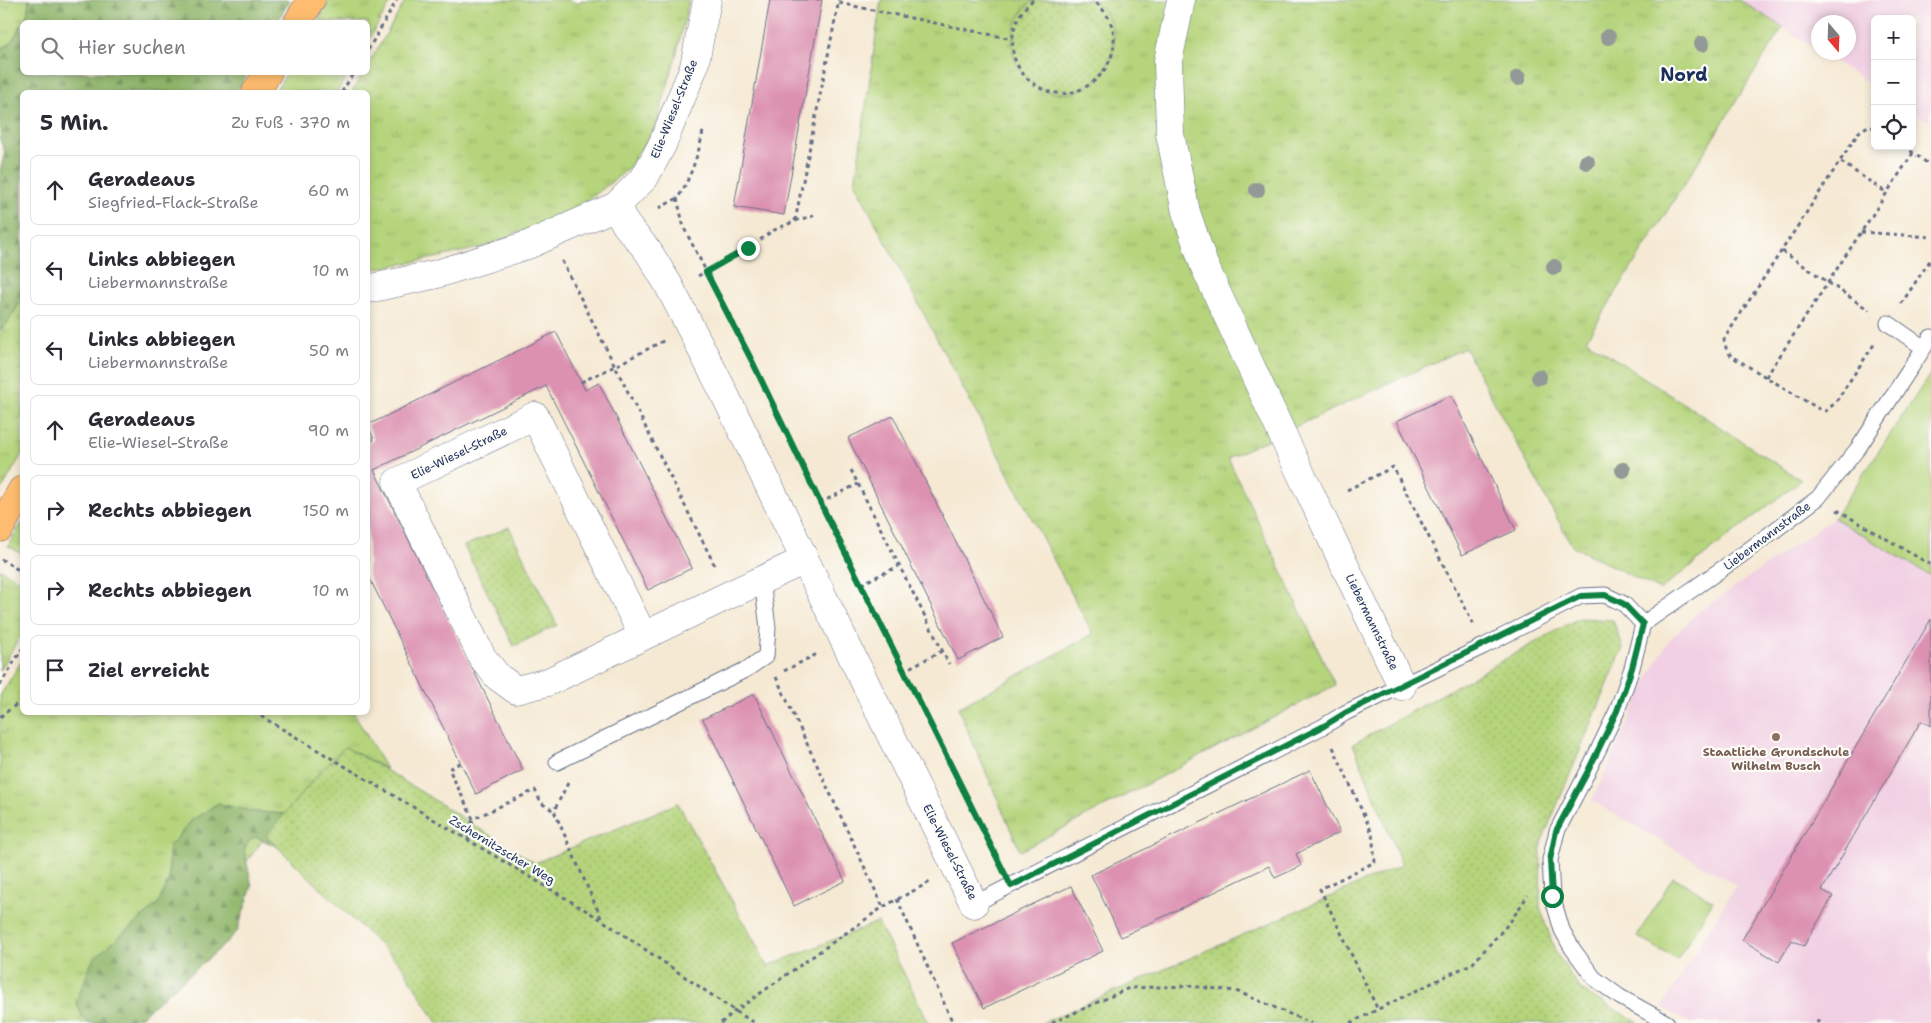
<!DOCTYPE html>
<html lang="de">
<meta charset="utf-8">
<style>
:root{--surface:#fff;--page:#f2f2f3;--text:#2b2b33;--muted:#7c7c81;--line:#e1e1e2}
body{margin:0;font-family:"Shantell Sans",sans-serif;background:var(--page);color:var(--text)}
.controls{position:absolute;right:15px;top:15px;display:grid;overflow:hidden;border-radius:8px;box-shadow:0 2px 8px #0003}
.controls button{width:45px;height:45px;display:grid;place-items:center;padding:0;border:0;border-bottom:1px solid var(--line);background:var(--surface);color:var(--text);font:25px sans-serif}
.compass{position:absolute;left:1811px;top:15px;width:45px;height:45px;border-radius:50%;background:var(--surface);box-shadow:0 2px 8px #0003;rotate:161deg}
.stop{position:absolute;width:15px;height:15px;margin:-11px;border:4px solid #0b8043;border-radius:50%;background:#fff}
.stop.end{background:#0b8043;border-color:#fff;box-shadow:0 1px 5px #0008}
.list{margin:0;padding:0;list-style:none}
h2{display:flex;justify-content:space-between;align-items:center;height:65px;margin:0;padding:0 20px;font-size:21px}
h2 small{font-size:16px;font-weight:400;color:var(--muted)}
.list li{display:grid;grid-template-columns:32px 1fr auto;gap:15px;align-items:center;box-sizing:border-box;height:70px;margin:0 10px 10px;padding:0 10px;border:1px solid var(--line);border-radius:8px}
.list b{display:block;font-size:19px;white-space:nowrap}
.list p{margin:0;font-size:16px;white-space:nowrap;color:var(--muted)}
.list em{font-size:16px;font-style:normal;color:var(--muted)}
.icon{flex:none;width:28px;height:28px;fill:none;stroke:currentColor;stroke-width:2;stroke-linecap:round;stroke-linejoin:round}
.map{position:relative;flex:none;width:1931px;height:1023px;overflow:hidden}
.search{position:absolute;background:var(--surface);box-shadow:0 2px 8px #0003;left:20px;top:20px;width:350px;height:55px;display:flex;align-items:center;gap:12px;box-sizing:border-box;padding:0 18px;border-radius:8px;color:var(--muted);font-size:19px}
.panel{position:absolute;background:var(--surface);box-shadow:0 2px 8px #0003;left:20px;top:90px;width:350px;height:625px;border-radius:8px}
.map>svg:first-child{display:block}
.built{fill:#f1d0e3}
.grass{fill:url(#grass-tufts);stroke:#68826c}
.forest{fill:url(#forest-firs);stroke:#567264}
.park{fill:url(#park-dots);stroke:#68826c}
.pitch{fill:#b5d47b;stroke:#68826c}
.building{fill:#dc91b1}
.lines{fill:none;stroke-linecap:round;stroke-linejoin:round}
.service-casing{stroke:#677087;stroke-width:17}
.minor-casing{stroke:#677087;stroke-width:29}
.primary-casing{stroke:#677087;stroke-width:29}
.path{stroke:#677087;stroke-width:3;stroke-dasharray:4 4;stroke-linecap:butt}
.service{stroke:#fff;stroke-width:15}
.minor{stroke:#fff;stroke-width:28}
.primary{stroke:#fdbc6f;stroke-width:28}
.tree{fill:#939996}
.route{stroke:#0b8043;stroke-width:6}
.education-dot{fill:#8d6e63;stroke:#fdfcf7;stroke-width:2}
.labels{text-anchor:middle;stroke-width:4.5;stroke-linejoin:round;paint-order:stroke}
.street-label{font-size:12px;fill:#1b2f5e;stroke:#fdfcf7}
.education-label{font-size:12px;font-weight:bold;fill:#785e54;stroke:#fdfcf7}
.district-label{font-size:18px;font-weight:bold;fill:#1b2f5e;stroke:#fdfcf7}
</style>
<div class="map">
<svg width="1931" height="1023" viewBox="0 0 1931 1023">
<defs>
<pattern id="grass-tufts" width="24" height="20" patternUnits="userSpaceOnUse" patternTransform="scale(1.25)"><rect width="24" height="20" fill="#b5d47b"/><path d="M3 7l-1-3M5 7V3M7 7l1-3M15 17l-1-3M17 17v-4M19 17l1-3" fill="none" stroke="#9bb66d"/></pattern>
<pattern id="forest-firs" width="22" height="20" patternUnits="userSpaceOnUse" patternTransform="scale(1.25)"><rect width="22" height="20" fill="#90b66b"/><path d="M5 1l3.5 6h-7zM16 11l3.5 6h-7z" fill="#75945b"/></pattern>
<pattern id="park-dots" width="8" height="8" patternUnits="userSpaceOnUse" patternTransform="scale(1.25)"><rect width="8" height="8" fill="#b5d47b"/><path d="M2 2h.1M6 6h.1" fill="none" stroke="#9bb66d" stroke-width="1.8" stroke-linecap="round"/></pattern>
</defs>
<rect width="100%" height="100%" fill="#fdfcf7"/>
<filter id="ink" filterUnits="userSpaceOnUse"><feTurbulence type="fractalNoise" baseFrequency=".02" numOctaves="2"/><feDisplacementMap in="SourceGraphic" scale="10" xChannelSelector="R" yChannelSelector="G"/><feConvolveMatrix kernelMatrix="1 2 1 2 8 2 1 2 1" color-interpolation-filters="sRGB"/></filter>
<filter id="wash" filterUnits="userSpaceOnUse"><feTurbulence type="fractalNoise" baseFrequency=".0096" numOctaves="4" result="noise"/><feDisplacementMap in="SourceGraphic" scale="20" xChannelSelector="R" yChannelSelector="G"/><feGaussianBlur stdDeviation="1.12" result="paint"/><feColorMatrix in="noise" values="0 0 0 0 0 0 0 0 0 0 0 0 0 0 0 0 0 1.4 0 .05"/><feComposite in="paint" operator="in"/></filter>
<g filter="url(#wash)">
<rect width="100%" height="100%" fill="#f5e9d3"/>
<path class="built" d="M1739,0H1931V123L1912,111V19H1875V87L1822,53L1848,52V22H1818V50Z
M1834,518L1931,576V1023H1689L1662,1007L1736,885L1592,801L1650,674L1669,640L1696,614Z"/>
<path class="grass" d="M0,0H29L27,16L10,44L0,49Z
M330,0H392L368,41V22H317Z
M406,0H570L578,4L581,0H689L676,56L656,126L627,170L575,210L483,247L435,258L368,270V92H352L363,73L368,72V65Z
M881,0H1739L1783,27L1586,340L1801,480L1660,590L1572,546L1465,348L1228,458L1335,685L1020,851L958,708L1093,634L855,184Z
M287,73V72L349,73L337,92H275Z
M22,288V454L0,492V330L7,324L19,304Z
M22,522V554L8,546Z
M0,569L22,582V633L0,671Z
M22,660V712L354,713L386,769L345,747L320,772L266,836L125,1023H0V696Z"/>
<path class="forest" d="M29,0H290L277,22H24L27,16Z
M22,24V72L248,73L237,92H22V288L19,304L7,324L0,330V171L5,152L0,140V49L10,44Z
M218,803L250,811L296,815L305,859L256,837L250,840L244,850L252,886L237,932L223,946L141,1016L118,1023H91L83,1019L76,1002L93,959L158,904L169,879V847L192,820Z"/>
<path class="park" d="M1033,0H1093C1150,46 1079,125 1029,80C1021,73 1014,62 1013,51C1011,29 1017,14 1033,0Z
M509,527L557,625L514,646L464,546Z
M1579,618L1613,620L1623,648L1541,843L1540,907L1555,951L1581,990L1639,1023H1042L1402,865L1353,744Z
M345,747C410,782 471,825 535,863L678,803L768,966L878,922L929,1023H437L403,967L266,836L320,772Z"/>
<path class="pitch" d="M1931,373V576L1834,518Z
M1673,877L1713,901L1677,960L1637,936Z"/>
<g id="blocks">
<path class="building" d="M770,0H822L784,215L734,207Z
M556,332L585,390L599,383L692,568L648,590L546,386L374,470L523,770L476,794L368,575V443L374,440L368,425Z
M1451,395L1516,530L1462,555L1397,421Z
M893,416L1003,637L958,660L848,438Z
M1931,619V726L1921,721L1822,890L1833,896L1804,946L1792,940L1779,962L1742,940Z
M754,694L845,881L794,906L703,719Z
M1310,770L1340,832L1296,854L1301,866L1275,878L1269,866L1121,937L1091,875Z
M1071,886L1103,951L984,1008L952,943Z"/>
</g>
</g>
<g filter="url(#ink)">
<use href="#blocks" fill-opacity="0" stroke="#677087" stroke-width="1"/>
<g class="lines">
<g class="service-casing">
<path id="service" d="M1888,323L1924,348
M1643,624L1632,668L1617,711L1588,771L1557,831L1550,860L1552,896L1562,930L1572,948L1594,978L1620,997L1667,1023
M1643,624L1743,554L1818,498L1859,447L1931,337
M557,762L747,669L766,656L768,628L762,580
M974,904L1324,726L1345,713L1484,646L1581,596L1605,595L1624,604L1643,624"/>
</g>
<g class="minor-casing">
<path id="minor" d="M1181,0L1168,61L1170,134L1186,212L1204,265L1290,451L1402,686
M616,206L626,225L648,251L668,284L722,389L844,640L974,904
M368,289L437,274L528,245L616,206L645,177L662,145L694,67L707,0
M643,636L535,416L397,482L482,657L498,677L516,690L548,682L729,595L805,560"/>
</g>
<g class="primary-casing">
<path id="primary" d="M298,22L311,0
M256,92L268,72
M0,528L22,490"/>
</g>
<path class="path" d="M1033,0C1017,14 1011,29 1013,51C1014,62 1021,73 1029,80C1079,125 1150,46 1093,0
M839,3L1012,39
M368,50L397,0
M342,92L354,72
M1875,128L1868,126L1859,132L1724,339L1726,348L1731,356L1819,409L1826,411L1835,403L1875,343
M1904,146L1931,166
M1841,162L1887,193
M677,198L684,228L753,363L818,498L1000,865
M659,208C664,205 672,202 677,198C687,189 703,142 703,128
M795,221L839,0
M1861,232L1931,237
M1782,251L1869,310
M562,261L615,366L665,340
M698,276L748,249L772,231L795,221L816,215
M1901,304L1931,259
M1766,377L1913,153
M581,382L615,366L716,568
M851,470L949,664
M1347,490L1393,467L1474,625
M820,503L858,484
M1837,510L1931,565
M1,559L22,572
M861,584L899,566
M784,671L819,653
M903,671L942,651
M776,677L883,907
M0,685L22,649
M254,712L602,920L735,1011L755,1023
M0,717L22,700
M1333,747L1372,833L1375,862L1320,889L1378,1010
M460,763L449,769L473,819L535,790L541,803L554,811
M568,783L554,811L602,920
M468,840L473,819
M897,899L953,1023
M721,1023L735,1011L883,907L930,882
M1052,1023L1129,988L1190,986L1236,991L1311,1023
M1350,1023L1473,963L1510,922L1528,895
M1817,1023L1821,1016"/>
<use href="#service" class="service"/>
<use href="#minor" class="minor"/>
<use href="#primary" class="primary"/>
</g>
<g class="tree">
<circle cx="1608" cy="37" r="8"/>
<circle cx="1702" cy="44" r="8"/>
<circle cx="1518" cy="78" r="8"/>
<circle cx="1587" cy="162" r="8"/>
<circle cx="1257" cy="190" r="8"/>
<circle cx="1554" cy="267" r="8"/>
<circle cx="1539" cy="377" r="8"/>
<circle cx="1623" cy="470" r="8"/>
</g>
</g>
<g class="lines" filter="url(#ink)">
<path class="route" d="M748,248L706,272L753,363L818,498L1011,886L1324,726L1345,713L1581,596L1605,595L1624,604L1643,624L1632,668L1617,711L1588,771L1556,831L1550,860L1552,896"/>
</g>
<circle class="education-dot" cx="1776" cy="737" r="5"/>
<g class="labels">
<g class="street-label">
<text transform="translate(674 109) rotate(-68)" y="4">Elie-Wiesel-Straße</text>
<text transform="translate(459 453) rotate(-26)" y="4">Elie-Wiesel-Straße</text>
<text transform="translate(1767 536) rotate(-37)" y="4">Liebermannstraße</text>
<text transform="translate(1372 622) rotate(64)" y="4">Liebermannstraße</text>
<text transform="translate(502 850) rotate(31)" y="4">Zschernitzscher Weg</text>
<text transform="translate(950 852) rotate(63)" y="4">Elie-Wiesel-Straße</text>
</g>
<g class="education-label">
<text x="1776" y="756">Staatliche Grundschule<tspan x="1776" dy="14">Wilhelm Busch</tspan></text>
</g>
<g class="district-label">
<text x="1684" y="81">Nord</text>
</g>
</g>
</svg>
<div class="controls">
<button>+</button>
<button>−</button>
<button><svg class="icon" aria-label="locate" viewBox="0 0 24 24"><circle cx="12" cy="12" r="6"/><path d="M12 2v4M12 18v4M2 12h4M18 12h4"/></svg></button>
</div>
<svg class="compass" viewBox="-18 -18 36 36"><path d="M0-13l5 13h-10z" fill="#e53935"/><path d="M0 13l5-13h-10z" fill="#7c7c81"/></svg>
<div class="stop" style="left:1552px;top:896px"></div>
<div class="stop end" style="left:748px;top:248px"></div>
<div class="search"><svg class="icon" aria-label="search" viewBox="0 0 24 24"><circle cx="10" cy="10" r="6"/><path d="M15 15l6 6"/></svg>Hier suchen</div>
<section class="panel">
<h2>5 Min.<small>Zu Fuß · 370 m</small></h2>
<ul class="list">
<li><svg class="icon" aria-label="ahead" viewBox="0 0 24 24"><path d="M12 20V5M6 11l6-6 6 6"/></svg><div><b>Geradeaus</b><p>Siegfried-Flack-Straße</p></div><em>60 m</em></li>
<li><svg class="icon" aria-label="left" viewBox="0 0 24 24"><path d="M17 20v-9H6M10 6l-5 5 5 5"/></svg><div><b>Links abbiegen</b><p>Liebermannstraße</p></div><em>10 m</em></li>
<li><svg class="icon" aria-label="left" viewBox="0 0 24 24"><path d="M17 20v-9H6M10 6l-5 5 5 5"/></svg><div><b>Links abbiegen</b><p>Liebermannstraße</p></div><em>50 m</em></li>
<li><svg class="icon" aria-label="ahead" viewBox="0 0 24 24"><path d="M12 20V5M6 11l6-6 6 6"/></svg><div><b>Geradeaus</b><p>Elie-Wiesel-Straße</p></div><em>90 m</em></li>
<li><svg class="icon" aria-label="right" viewBox="0 0 24 24"><path d="M7 20v-9h11M14 6l5 5-5 5"/></svg><div><b>Rechts abbiegen</b></div><em>150 m</em></li>
<li><svg class="icon" aria-label="right" viewBox="0 0 24 24"><path d="M7 20v-9h11M14 6l5 5-5 5"/></svg><div><b>Rechts abbiegen</b></div><em>10 m</em></li>
<li><svg class="icon" aria-label="arrive" viewBox="0 0 24 24"><path d="M6 21V4h12l-3 4 3 4H6"/></svg><div><b>Ziel erreicht</b></div></li>
</ul>
</section>
</div>
